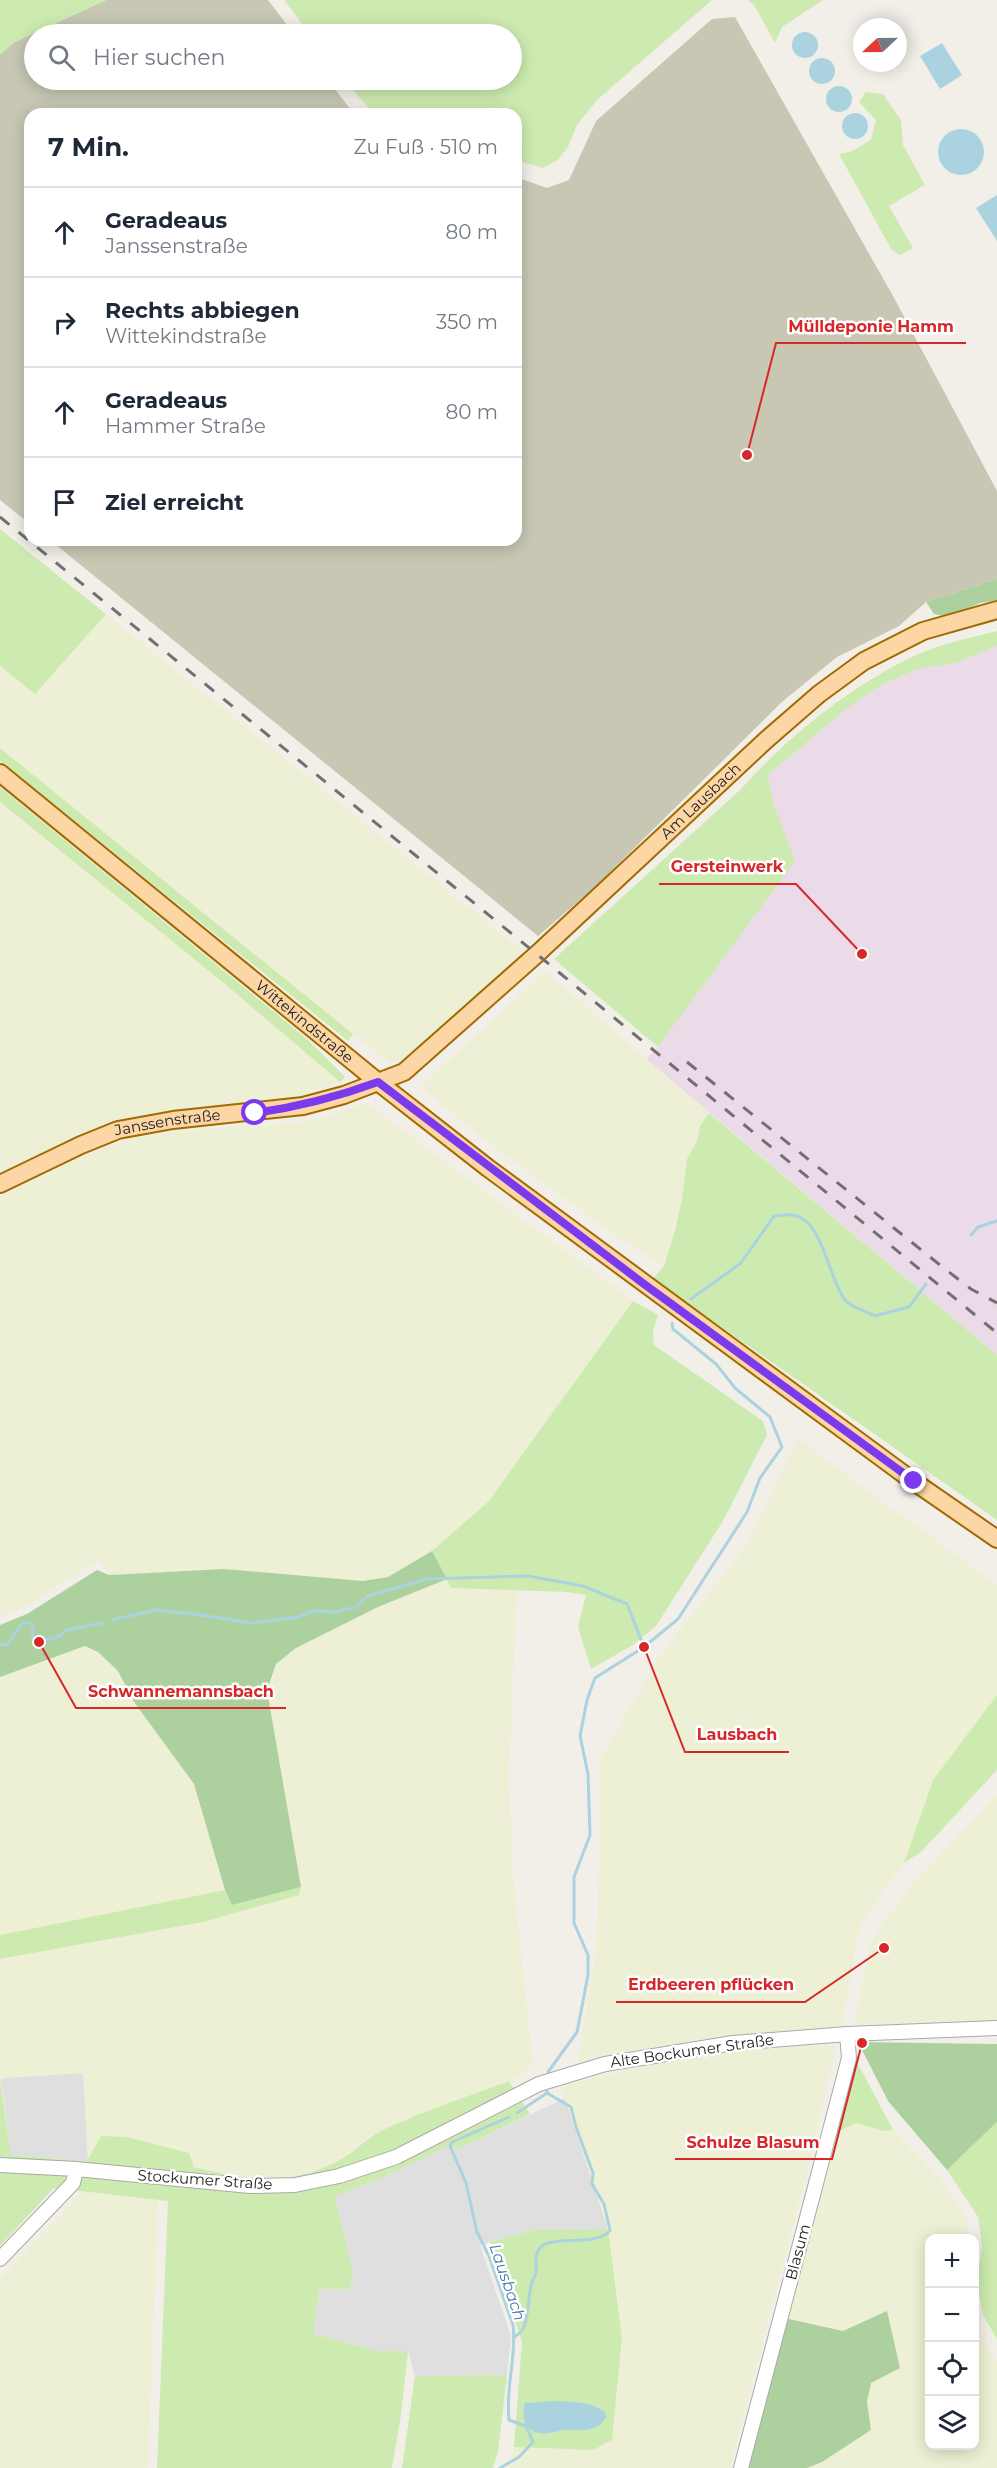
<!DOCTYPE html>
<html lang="de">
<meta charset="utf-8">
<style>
:root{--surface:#fff;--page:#f6f6f7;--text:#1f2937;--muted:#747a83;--line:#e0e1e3}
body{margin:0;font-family:Montserrat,sans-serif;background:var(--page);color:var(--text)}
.controls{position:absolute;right:18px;bottom:18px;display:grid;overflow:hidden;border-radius:12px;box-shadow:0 3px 15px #0003}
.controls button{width:54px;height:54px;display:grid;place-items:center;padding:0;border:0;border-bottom:2px solid var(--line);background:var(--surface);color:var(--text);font:30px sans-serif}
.compass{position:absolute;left:853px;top:18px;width:54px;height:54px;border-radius:50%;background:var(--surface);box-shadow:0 3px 15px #0003;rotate:248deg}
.stop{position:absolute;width:18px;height:18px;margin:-14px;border:4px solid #7c3aed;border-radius:50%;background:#fff}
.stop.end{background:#7c3aed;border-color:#fff;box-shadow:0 2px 6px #0008}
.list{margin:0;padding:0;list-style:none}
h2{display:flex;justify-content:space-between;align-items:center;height:78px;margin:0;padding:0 24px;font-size:26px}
h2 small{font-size:20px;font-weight:400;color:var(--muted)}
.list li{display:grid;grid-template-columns:39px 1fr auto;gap:18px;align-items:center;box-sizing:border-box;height:90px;padding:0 24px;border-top:2px solid var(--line)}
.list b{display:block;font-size:22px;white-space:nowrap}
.list p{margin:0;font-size:20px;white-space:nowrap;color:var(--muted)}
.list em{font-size:20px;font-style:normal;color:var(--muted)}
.icon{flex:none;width:33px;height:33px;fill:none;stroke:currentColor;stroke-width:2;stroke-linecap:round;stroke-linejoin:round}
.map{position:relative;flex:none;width:997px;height:2468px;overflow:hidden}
.search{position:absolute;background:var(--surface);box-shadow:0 3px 15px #0003;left:24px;top:24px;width:498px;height:66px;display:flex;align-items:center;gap:15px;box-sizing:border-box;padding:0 21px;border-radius:33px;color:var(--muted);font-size:22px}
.panel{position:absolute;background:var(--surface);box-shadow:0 3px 15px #0003;left:24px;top:108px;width:498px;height:438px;border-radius:18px}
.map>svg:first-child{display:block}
.residential{fill:#e0dfdf}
.industrial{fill:#ebdbe8}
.construction{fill:#c7c7b4}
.farmland{fill:#eef0d5}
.grass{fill:#cdebb0}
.forest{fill:#add19e}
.water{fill:#aad3df}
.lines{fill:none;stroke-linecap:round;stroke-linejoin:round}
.stream{stroke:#aad3df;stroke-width:3}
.minor-casing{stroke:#a9a9a9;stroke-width:16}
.major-casing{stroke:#a06b00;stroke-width:20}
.minor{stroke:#fff;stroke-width:14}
.major{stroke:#fcd6a4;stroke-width:16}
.rail{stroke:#707070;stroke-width:3;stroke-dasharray:12 12;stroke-linecap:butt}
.route{stroke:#7c3aed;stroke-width:8}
.labels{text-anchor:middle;stroke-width:5;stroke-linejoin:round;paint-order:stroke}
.street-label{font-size:15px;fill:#222;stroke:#fff}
.water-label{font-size:16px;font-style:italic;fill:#4a7aab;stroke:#fff}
.leader{fill:none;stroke:#d62828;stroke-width:2}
.callout-dot{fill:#d62828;stroke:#fff;stroke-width:2}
.callout-label{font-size:16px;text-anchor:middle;font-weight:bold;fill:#d62828;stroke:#fff;stroke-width:5;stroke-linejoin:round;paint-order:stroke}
</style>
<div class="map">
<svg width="997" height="2468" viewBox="0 0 997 2468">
<rect width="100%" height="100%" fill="#f2efe9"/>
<path class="residential" d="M84,2073L88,2161L11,2155L1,2078Z
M565,2098L608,2229L533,2230L480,2245L511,2336L507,2375L415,2376L408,2351H377L314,2334L319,2289L348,2290L354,2277L335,2196L374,2181L446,2147L460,2148Z"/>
<path class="industrial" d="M997,646V1355L646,1059L658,1047L794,861L773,802L768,775L849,707L883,684L918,669L956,663Z"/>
<path class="construction" d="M106,0H268L294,34H34V80H328L354,114H30V524L0,500V54L15,42Z
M735,17L893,296L997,491V579L926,602L899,626L837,657L783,701L594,888L538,936L50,540H516V177L547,188L569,180L596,121L712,19Z"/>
<path class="farmland" d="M106,614L530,957L422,1048L392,1064L353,1034L0,748V666L35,694Z
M0,802L225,984L340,1082L302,1096L275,1101L153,1114L103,1124L53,1151L0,1176Z
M545,971L709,1113L700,1126L697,1141L687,1159L682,1199L664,1266L616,1236L486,1141L421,1087Z
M366,1103L633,1301L489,1501L432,1551L388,1577L363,1581L224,1569L109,1575L98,1561L24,1607L0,1616V1196L83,1156L136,1136L188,1130L294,1123L315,1119Z
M798,1439L997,1585V1695L933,1780L904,1863L860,1924L841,2030L577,2067L597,1944L601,1758L659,1657L743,1550Z
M447,1579L451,1588L517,1590L509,1774L513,1874L533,2065L523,2074L509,2081L411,2117L382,2130L371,2136L338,2161L299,2176L269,2181L231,2175L194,2167L88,2161L83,2073L0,2078V1959L203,1922L299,1895L301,1887L267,1690L276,1664L296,1648L378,1607Z
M85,1646L98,1652L118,1671L134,1702L194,1784L225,1890L0,1935V1677Z
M997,1794V2022L854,2024L872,1939L915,1881Z
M836,2045L810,2160L730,2468H508L514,2447L593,2450L612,2439L622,2337L608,2229L561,2086L682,2057L733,2050Z
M851,2051L896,2134L939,2177L968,2221L967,2238H930V2446H974L975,2324L997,2362V2468H744Z
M83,2191L158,2199L148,2468H0V2279Z"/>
<path class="grass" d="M0,0H106L15,42L0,54Z
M284,0H712L597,100L577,125L568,147L558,160L543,168L516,160V114H374L344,80H512V34H310Z
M748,0H823L782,27L775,43L754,5Z
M866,92L883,94L901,120L903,145L925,185L889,206L913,248L900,255L891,249L839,154L852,151L871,140L876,120L859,102Z
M0,529L106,614L35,694L0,666Z
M997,631V646L956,663L918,669L883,684L849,707L768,775L773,802L795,861L658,1047L554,959L741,789C787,737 851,686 914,656C940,644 969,638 997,631Z
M0,748L353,1034L348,1041L0,761Z
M0,787L307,1039L345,1077L340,1082L225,984L0,802Z
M709,1113L997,1355V1520L653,1279L664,1266L675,1230L682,1199L687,1159L697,1141L700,1126Z
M633,1301L658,1315L653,1332L654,1345L763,1421L767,1435L723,1521L656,1626L633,1645L591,1669L578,1627L586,1595L566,1592L451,1588L432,1551L489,1501Z
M997,1695V1770L922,1851L904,1863L933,1780Z
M301,1887L299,1895L203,1922L0,1959V1935L225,1890L232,1905Z
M851,2051L893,2130L884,2131L856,2123L830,2135Z
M0,2078L11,2155L87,2161L101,2136L126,2137L189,2153L194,2167C249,2180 283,2188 336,2162C354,2153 367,2137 385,2129C425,2110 467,2097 509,2081L530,2114L460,2148L446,2147L374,2181L335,2196L354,2277L348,2290L319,2289L314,2334L377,2351H408L401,2415L392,2468H157L168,2201L54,2188L0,2246Z
M997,2122V2339L983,2315L977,2281L982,2247L978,2217L947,2170Z
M608,2229L622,2337L612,2440L593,2450L514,2447L522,2342L490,2242L533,2230Z
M507,2375L498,2452L493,2468H402L415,2376Z"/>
<path class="forest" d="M997,579V600L980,603L949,617L934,614L926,602Z
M432,1551L447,1579L378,1607L296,1648L276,1664L267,1690L301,1887L232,1905L225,1890L194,1784L134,1702L118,1671L98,1652L85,1646L0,1677V1625L27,1614L97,1570L109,1575L224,1569L363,1581L388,1577Z
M858,2042L997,2044V2122L947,2170L888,2101Z
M887,2311L900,2368L871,2383L867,2402L871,2430L822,2462L807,2468H744L784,2318L843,2331Z"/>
<path class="water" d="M792 45a13 13 0 1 1 26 0a13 13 0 1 1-26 0Z
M942,43L962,75L940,89L920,56Z
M809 71a13 13 0 1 1 26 0a13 13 0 1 1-26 0Z
M826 99a13 13 0 1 1 26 0a13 13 0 1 1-26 0Z
M842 126a13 13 0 1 1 26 0a13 13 0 1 1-26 0Z
M938 152a23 23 0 1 1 46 0a23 23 0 1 1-46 0Z
M997,195V241L976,208Z
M554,2401C572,2402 592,2401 606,2413V2418C595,2433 583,2430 567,2430C558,2430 548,2435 539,2433C524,2431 521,2415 525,2403Z"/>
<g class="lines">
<path class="stream" d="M971,1235L978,1227L997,1221
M691,1299L741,1263L774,1216C780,1216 787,1214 793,1215C824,1220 828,1280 846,1301C852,1307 867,1312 875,1316L909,1307L926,1284
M112,1620L155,1610L194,1614L252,1623L298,1617L312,1611L336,1612L356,1607L368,1596L426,1579L528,1576L583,1586L627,1604L644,1647
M0,1644L7,1645L23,1622L33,1624L32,1636L39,1642L58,1637L67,1630L102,1623
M548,2072L577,2032L588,1975V1955L574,1923V1877L590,1835L588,1774L580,1736L587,1700L595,1678L644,1647L678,1619L747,1512L760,1478L782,1447L770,1417L735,1388L716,1364L673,1329L672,1323
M517,2113L547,2093V2091
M515,2337C518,2334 523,2331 524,2327C529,2314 528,2299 531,2286C532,2281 535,2277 536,2273C537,2262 533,2256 541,2247C551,2235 600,2247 610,2230L604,2204L592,2184L593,2173L576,2127L571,2107L547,2093
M500,2468L519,2457L533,2442L526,2426L509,2420C505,2388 517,2357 513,2325L489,2256L477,2232L466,2183L450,2146L452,2142L509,2117"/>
<g class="minor-casing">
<path id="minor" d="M0,2165L76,2169L250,2186L295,2185L339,2176L396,2157L539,2084L605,2064L733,2043L847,2034L997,2028
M0,2259L73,2183L76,2169
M741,2468L849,2058L847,2034"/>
</g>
<g class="major-casing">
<g id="major">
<path id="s1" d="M0,773L378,1082L488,1168L913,1481L997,1539"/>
<path id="s2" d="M0,1184L81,1145L118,1130L173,1120L303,1106L344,1095L404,1072L537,954L765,741L819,694L864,661L923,631L997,610"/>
</g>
</g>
<use href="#minor" class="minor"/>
<use href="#major" class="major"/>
<path class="rail" d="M0,517L544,960L997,1333
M687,1062L945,1269L971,1289L997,1303"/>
</g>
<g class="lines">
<path class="route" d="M255,1113C298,1107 337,1097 378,1082L644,1284L914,1481"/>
</g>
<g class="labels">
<g class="street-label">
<text dy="5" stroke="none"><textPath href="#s2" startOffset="825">Am Lausbach</textPath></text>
<text dy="5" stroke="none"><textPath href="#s1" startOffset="393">Wittekindstraße</textPath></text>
<text dy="5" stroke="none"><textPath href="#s2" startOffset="180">Janssenstraße</textPath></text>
<text transform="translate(692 2051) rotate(-8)" y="5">Alte Bockumer Straße</text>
<text transform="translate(205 2180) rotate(4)" y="5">Stockumer Straße</text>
<text transform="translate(798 2252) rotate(-75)" y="5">Blasum</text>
</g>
<g class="water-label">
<text transform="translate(508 2282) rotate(71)" y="6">Lausbach</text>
</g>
</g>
<path class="leader" d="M747 455L776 343H966M862 954L796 884H659M39 1642L76 1708H286M644 1647L685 1752H789M884 1948L805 2002H616M862 2043L832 2159H675"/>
<g class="callout-dot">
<circle cx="747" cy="455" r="6"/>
<circle cx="862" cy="954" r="6"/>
<circle cx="39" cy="1642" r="6"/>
<circle cx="644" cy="1647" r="6"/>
<circle cx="884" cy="1948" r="6"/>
<circle cx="862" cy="2043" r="6"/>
</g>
<g class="callout-label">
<text x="871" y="332">Mülldeponie Hamm</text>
<text x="727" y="872">Gersteinwerk</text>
<text x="181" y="1697">Schwannemannsbach</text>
<text x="737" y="1740">Lausbach</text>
<text x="711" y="1990">Erdbeeren pflücken</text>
<text x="753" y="2148">Schulze Blasum</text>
</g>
</svg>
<div class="controls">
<button>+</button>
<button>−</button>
<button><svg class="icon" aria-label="locate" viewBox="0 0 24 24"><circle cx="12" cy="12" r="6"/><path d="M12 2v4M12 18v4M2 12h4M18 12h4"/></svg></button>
<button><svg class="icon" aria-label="layers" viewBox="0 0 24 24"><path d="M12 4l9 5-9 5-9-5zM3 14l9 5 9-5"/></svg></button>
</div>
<svg class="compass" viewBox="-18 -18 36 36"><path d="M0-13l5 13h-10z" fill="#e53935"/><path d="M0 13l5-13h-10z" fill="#747a83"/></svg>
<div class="stop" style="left:255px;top:1113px"></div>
<div class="stop end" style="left:914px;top:1481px"></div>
<div class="search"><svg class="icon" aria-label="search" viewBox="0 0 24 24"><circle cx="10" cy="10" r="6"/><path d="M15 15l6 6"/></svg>Hier suchen</div>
<section class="panel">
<h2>7 Min.<small>Zu Fuß · 510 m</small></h2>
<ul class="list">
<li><svg class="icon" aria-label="ahead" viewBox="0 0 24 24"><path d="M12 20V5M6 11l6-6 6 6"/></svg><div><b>Geradeaus</b><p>Janssenstraße</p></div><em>80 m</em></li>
<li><svg class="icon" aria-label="right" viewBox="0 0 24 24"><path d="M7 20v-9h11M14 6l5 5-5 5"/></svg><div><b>Rechts abbiegen</b><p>Wittekindstraße</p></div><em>350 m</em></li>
<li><svg class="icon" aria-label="ahead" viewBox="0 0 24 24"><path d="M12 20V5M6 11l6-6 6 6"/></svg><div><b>Geradeaus</b><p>Hammer Straße</p></div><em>80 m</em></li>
<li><svg class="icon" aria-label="arrive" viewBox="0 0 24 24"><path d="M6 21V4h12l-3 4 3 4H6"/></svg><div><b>Ziel erreicht</b></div></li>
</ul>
</section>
</div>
